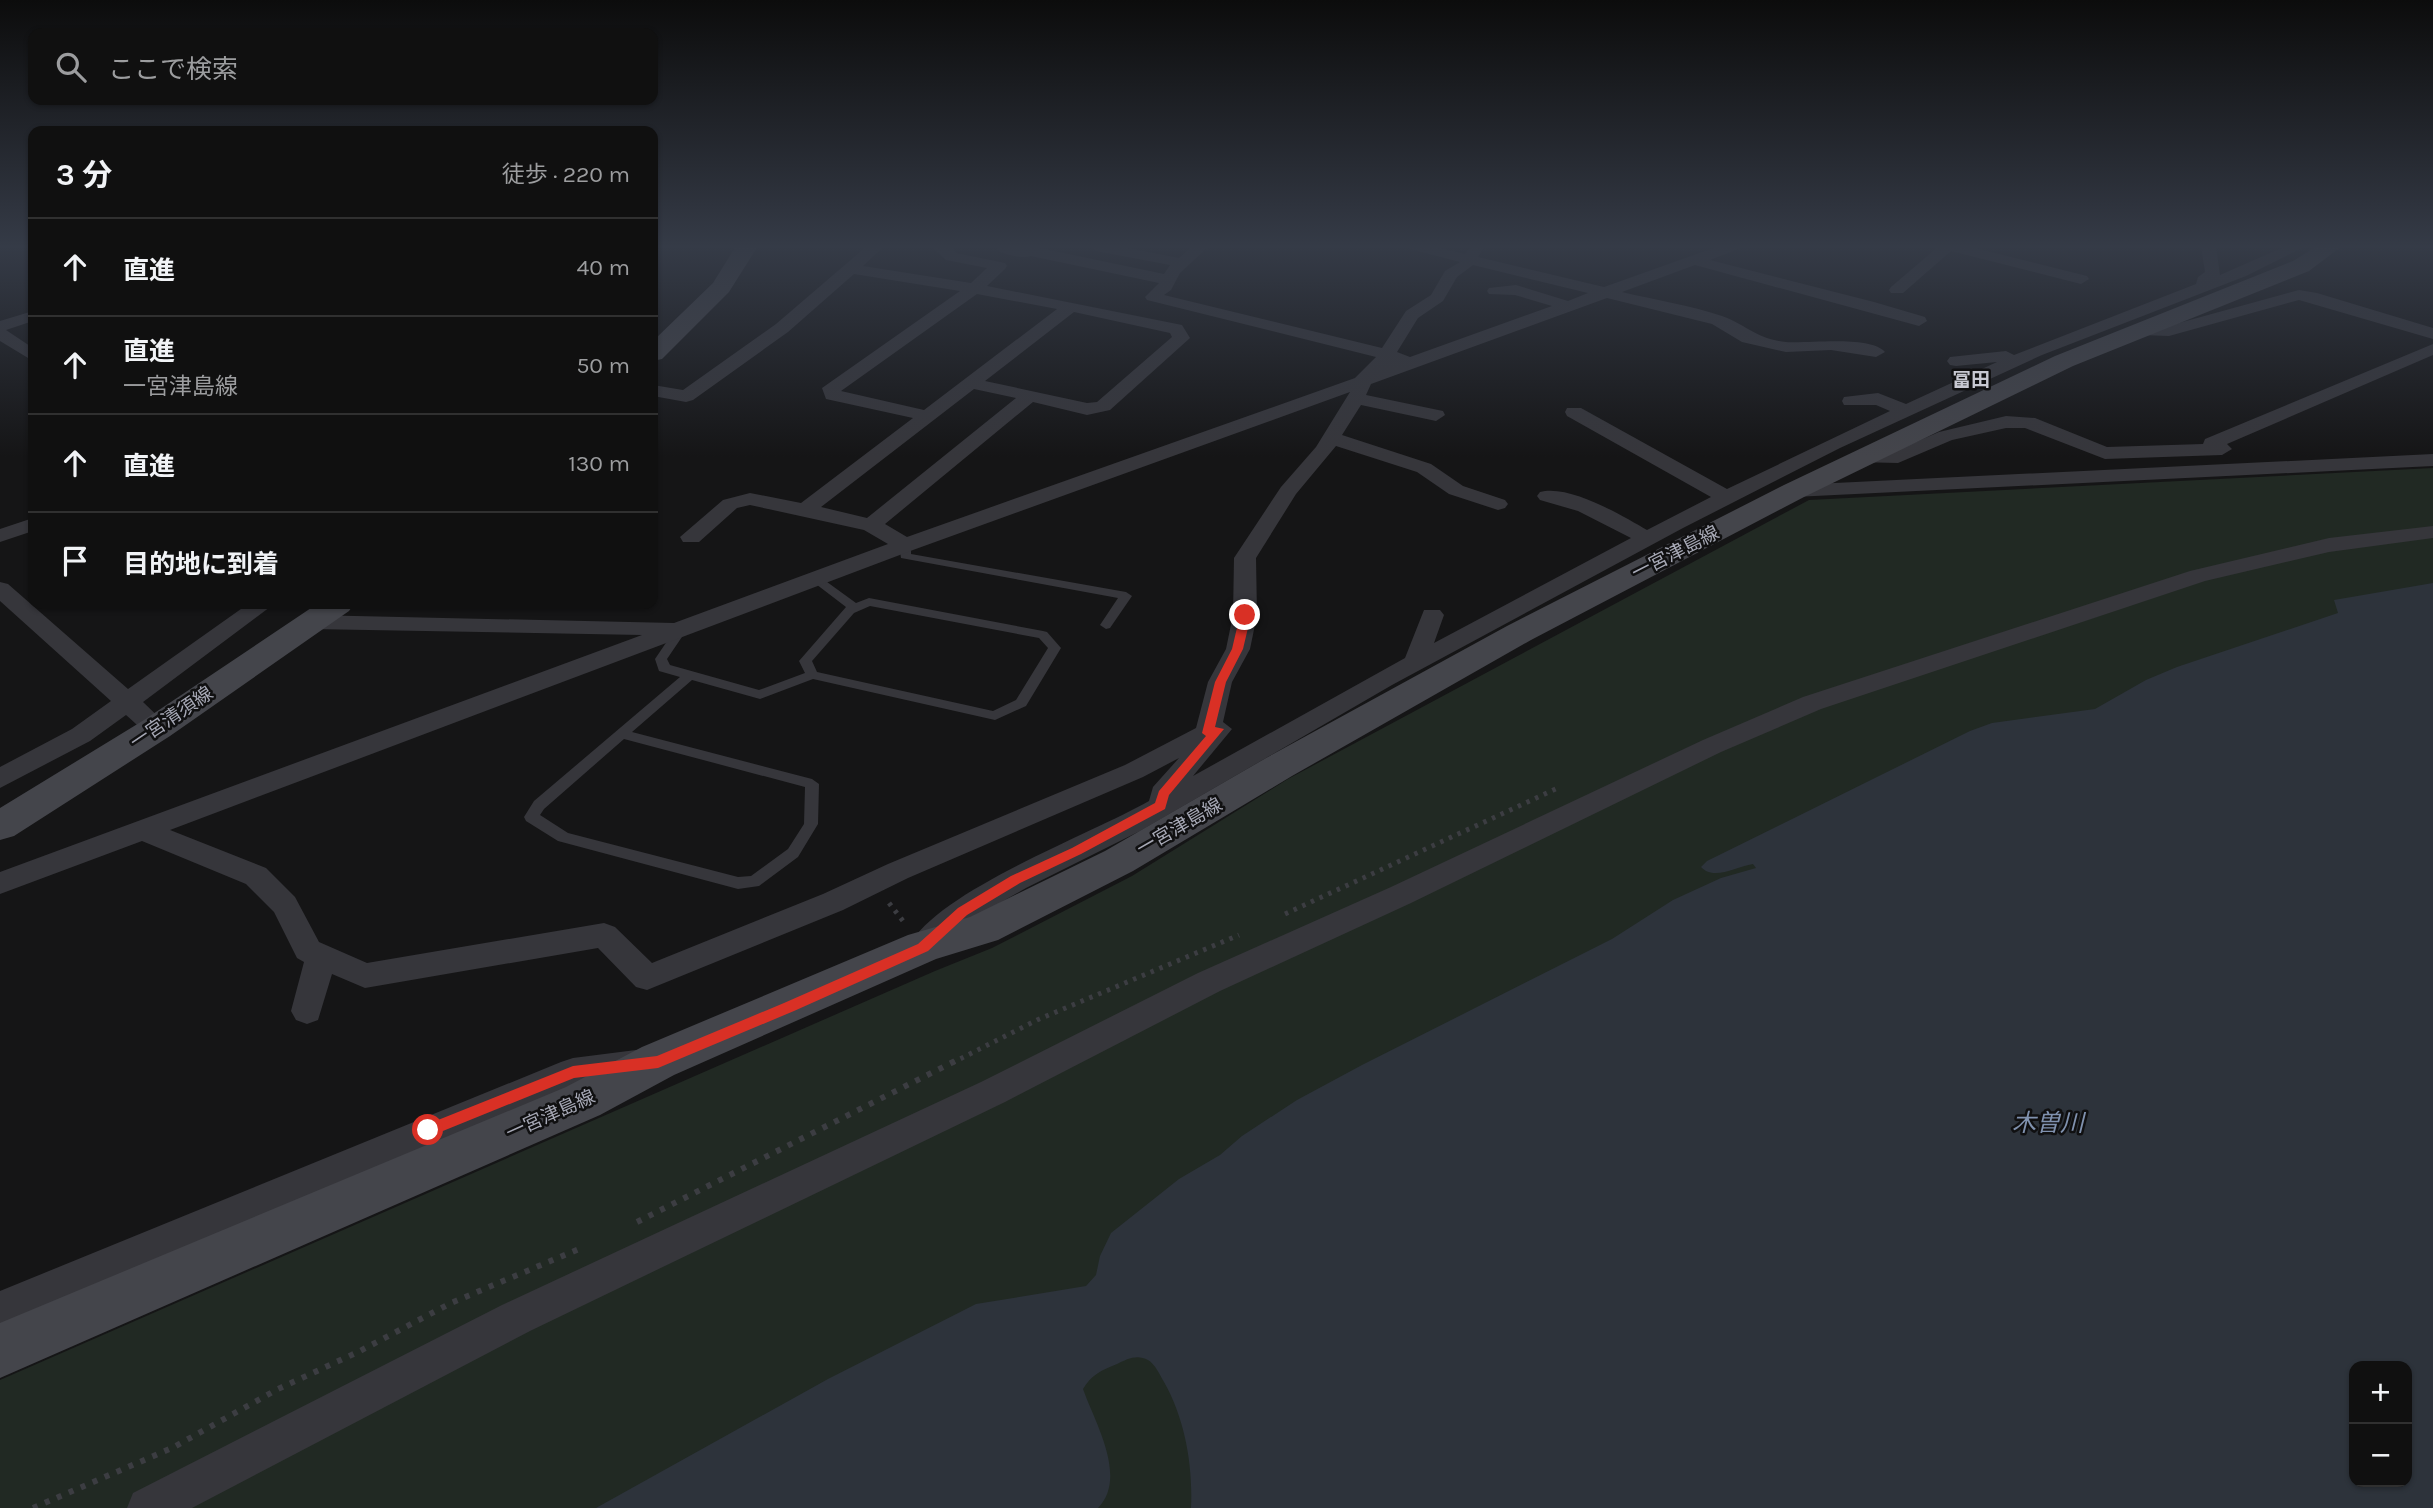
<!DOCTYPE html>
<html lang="ja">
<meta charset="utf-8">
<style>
:root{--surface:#101010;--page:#1e1e1e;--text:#f1f3f6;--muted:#9c9d9f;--line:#303030}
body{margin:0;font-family:Karla,"Noto Sans JP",sans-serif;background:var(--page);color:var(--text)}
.controls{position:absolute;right:21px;bottom:21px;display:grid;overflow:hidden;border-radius:14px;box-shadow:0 2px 5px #0004}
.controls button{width:63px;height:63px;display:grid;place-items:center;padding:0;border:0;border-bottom:2px solid var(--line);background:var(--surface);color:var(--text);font:35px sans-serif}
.stop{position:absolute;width:21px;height:21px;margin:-16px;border:5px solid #d93025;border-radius:50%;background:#fff}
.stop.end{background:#d93025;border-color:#fff;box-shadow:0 2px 7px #0008}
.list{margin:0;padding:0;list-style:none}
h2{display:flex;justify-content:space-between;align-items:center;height:91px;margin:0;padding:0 28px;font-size:30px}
h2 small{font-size:23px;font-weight:400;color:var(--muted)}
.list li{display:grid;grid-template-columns:46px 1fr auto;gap:21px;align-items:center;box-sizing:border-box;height:98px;padding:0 28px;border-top:2px solid var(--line)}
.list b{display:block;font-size:26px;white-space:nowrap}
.list p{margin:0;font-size:23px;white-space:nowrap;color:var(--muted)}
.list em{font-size:23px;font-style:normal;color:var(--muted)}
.icon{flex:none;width:38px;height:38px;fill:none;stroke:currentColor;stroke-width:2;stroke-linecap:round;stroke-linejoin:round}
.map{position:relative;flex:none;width:2433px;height:1508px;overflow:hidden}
.search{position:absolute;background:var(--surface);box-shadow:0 2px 5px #0004;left:28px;top:28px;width:630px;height:77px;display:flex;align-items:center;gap:18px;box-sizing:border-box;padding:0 24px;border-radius:14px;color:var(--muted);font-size:26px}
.panel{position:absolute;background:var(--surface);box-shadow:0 2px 5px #0004;left:28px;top:126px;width:630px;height:483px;border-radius:14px}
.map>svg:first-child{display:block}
.green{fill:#212923}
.water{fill:#2d333b;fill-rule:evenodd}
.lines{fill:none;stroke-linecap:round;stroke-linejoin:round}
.path-far1{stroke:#3c3d42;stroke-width:5;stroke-dasharray:3.5 6;stroke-linecap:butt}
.path{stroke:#3c3d42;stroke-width:6;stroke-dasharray:5 8;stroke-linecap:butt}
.service{fill:#36363b;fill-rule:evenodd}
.minor{fill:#36363b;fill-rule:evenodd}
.secondary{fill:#44454b;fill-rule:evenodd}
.route{fill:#d93025}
.labels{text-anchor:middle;stroke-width:5;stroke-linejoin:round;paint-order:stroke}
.far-quarter-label{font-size:19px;font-weight:bold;fill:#c8c9d2;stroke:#101011}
.street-label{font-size:19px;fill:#a7a9b6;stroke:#101011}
.near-water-label{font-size:24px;font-style:italic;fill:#8092af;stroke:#101011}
</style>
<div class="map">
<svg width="2433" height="1508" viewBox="0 0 2433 1508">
<rect width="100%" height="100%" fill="#151516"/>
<path class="green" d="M2433,468V588L1119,1284L602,1508H0V1380L935,971L992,948L1132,876L1288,779L1809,500Z
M1159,1310L1207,1508H1054L1073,1394Z"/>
<path class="water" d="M2433,583V1508H1191C1193,1465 1185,1419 1164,1382C1160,1375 1155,1364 1148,1360C1137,1354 1127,1359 1117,1364C1102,1370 1091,1375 1083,1389C1095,1423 1128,1477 1098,1508H596L828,1379L976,1304L1086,1286L1096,1275L1100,1256L1111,1233L1179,1179L1220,1155L1242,1136L1297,1100L1362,1065L1612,939L1673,900L1721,878L1756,868L1753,864C1735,867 1714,881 1701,867L1707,861L1970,731L1992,723L2095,709L2146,680L2177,667L2338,613L2334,600ZM2354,1366H2407V1482H2354Z"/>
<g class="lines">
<path class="path-far1" d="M889,903L903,921
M1285,914L1560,787
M952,1063L1037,1020L1239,935"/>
<path class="path" d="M637,1222L955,1061
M33,1508L172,1448L278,1389L358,1352L451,1303L579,1249"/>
<path class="service" d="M905,542L911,545V554L1126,592L1132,596L1110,628L1106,629L1100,625L1118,598L901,558L899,545Z
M816,574L856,603L869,598L1043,631L1047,632L1061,648L1026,706L995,720L813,679L760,699L692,680L632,732L812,779L819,784L818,824L798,857L759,886L738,889L558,841L526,821L524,817L534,801L680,677L659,671L655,659L678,625L682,624L688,628L667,659L670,665L759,690L805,673L799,661L846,607L812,581L810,578ZM870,606L1039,638L1048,648L1016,700L993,711L817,672L812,661L854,613ZM624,739L805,787L804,824L788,849L751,876L738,877L568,833L540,815L544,809Z"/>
<path class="minor" d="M867,246H884L863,266L971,283L987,268L946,260L931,246H952L956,253L1005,263L1007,266L1005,269L987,286L1182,325L1190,338L1110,410L1087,415L1033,402L885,524L907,537L1355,378L1376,357L1147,300L1145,297L1159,283L1031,256C1021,259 1010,255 1000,252L997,249L1000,246H1030L1164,274L1170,265L1096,251L1088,246H1118L1179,258L1193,246H1209L1180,273L1171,290L1164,295L1382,348L1406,311L1431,295L1445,271L1460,262L1410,249L1408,246H1433L1465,254L1471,246H1485L1478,257L1604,287L1719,246H1740L1738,249L1710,260L1874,302L1925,317L1927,321L1919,326L1695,265L1622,292C1655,300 1690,305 1722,316C1745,324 1756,339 1786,342C1807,344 1870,335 1885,352L1876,357L1831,350L1786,352L1742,342L1712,324L1607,298L1371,384L1366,395L1443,411L1445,415L1436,421L1361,405L1342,435L1431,464L1463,486L1505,500L1508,504L1505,508L1498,510L1449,494L1417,472L1336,446L1296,494L1256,558L1257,615L1250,649L1232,682L1223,722L1232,729L1193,776L1405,658L1424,610H1440L1444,615L1434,643L1631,538L1578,511L1540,500L1537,496L1540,492C1569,484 1621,515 1647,530L1711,497L1567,416L1565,412L1567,408H1581L1727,489L1890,411L1876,405H1844L1842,401L1844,397L1878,393L1906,404L1997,362L1956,366L1950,365L1947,361L1950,357L2006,351L2014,355L2196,284L2198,277L2205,272L2201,246H2216L2220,275L2286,246H2306L2246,276L2042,355L1840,448L1683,528L1392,685L1140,831L1026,888L972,919L935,954L924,958L913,954L909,946C938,891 1091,834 1149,801L1153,787L1179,758L1143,777L908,878L843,910L647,990L636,987L598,948L365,988L332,974L318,1020L307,1024L296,1020L291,1011L304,962L297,958L274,912L246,884L142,841L0,894V872L642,635L311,629L303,627L299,622L303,617L311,615L674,623L888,544L864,530L750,505L737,508L699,542H683L680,537L723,500L750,493L801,503L913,418L826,399L822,388L960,291L854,274L788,332L693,400L686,402L653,396V385L683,390L776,324ZM1473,265L1588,293L1568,301L1516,285L1489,288L1487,291L1489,294L1515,295L1552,306L1410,357L1397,352L1418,318L1443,301L1457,277ZM977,294L1057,309L924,410L841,391ZM1074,312L1170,333L1172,337L1097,402L1087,403L985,381ZM974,389L1016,398L867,518L821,507ZM1350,392L1316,447L1281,487L1234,558L1233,615L1226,649L1208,682L1196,728L1125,765L888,864L823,894L652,963L615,927L604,923L367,963L319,942L295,897L266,868L170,830L913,550Z
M1939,246H1967L2087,276L2089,279L2081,284L1951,251L1903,293H1891L1889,290L1891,287Z
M2299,290L2317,293L2433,328V339L2299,300L2169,336L2142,335L2133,330L2142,325L2168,326Z
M33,311V321L6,330L33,348V361L0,341V321Z
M2433,344V355L2227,444L2232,449L2222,455L2105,459L2025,428H2006L1952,440L1898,463L1856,462L1853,458L1856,454L1895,451L1939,432L2006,416L2035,418L2107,447L2203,444L2205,439Z
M2433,454V466L1794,497L1787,495L1784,491L1787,487L1794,485Z
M33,518V531L0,542V529Z
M2433,526V538L2329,552L2205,581L1821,709L1721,752L1411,903L1220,991L1005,1102L530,1331L192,1508H127L133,1493L502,1305L981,1082L1198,973L1391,887L1703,740L1803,697L2190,571L2329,538Z
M0,582L8,584L128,689L248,604H274L143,702L170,728L166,734C148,739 139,726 126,715L90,741L0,788V767L72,729L111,701L0,601Z
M636,1050L648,1054L652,1064L648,1074L636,1078L576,1086L0,1329V1291L561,1062L573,1058Z"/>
<path class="secondary" d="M736,246H758L729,292L662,359L653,361V341L713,283Z
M2317,246H2342L2309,271L2073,366L1804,497L1531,640L1292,776L1133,871L998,940L936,959L674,1075L600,1115L0,1378V1323L566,1087L642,1047L908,935L970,917L1105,851L1266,758L1507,626L1784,485L2055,356L2293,261Z
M317,604H354L349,611L170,736L14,836L0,840V808L144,720Z"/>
</g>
<linearGradient id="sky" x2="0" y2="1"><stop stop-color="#0c0c0c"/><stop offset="0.54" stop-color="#353b47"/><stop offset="1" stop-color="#353b47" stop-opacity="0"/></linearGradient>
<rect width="2433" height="457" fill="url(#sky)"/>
<path class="route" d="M1245,612L1251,615L1243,649L1226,682L1215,727L1224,729L1169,795L1165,809L1081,854L1020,883L967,915L928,951L794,1011L658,1068L574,1078L433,1135H423L420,1130L423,1126L573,1066L657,1056L784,1003L918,944L958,908L1011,876L1072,848L1155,803L1159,791L1206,736L1202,733L1215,682L1232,649L1240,615Z"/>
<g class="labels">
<g class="far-quarter-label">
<text x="1971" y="386">冨田</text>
</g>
<g class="street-label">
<text transform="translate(1675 552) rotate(-27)" y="7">一宮津島線</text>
<text transform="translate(171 717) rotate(-34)" y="7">一宮清須線</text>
<text transform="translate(1179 826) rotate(-30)" y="7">一宮津島線</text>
<text transform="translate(550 1114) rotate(-24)" y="7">一宮津島線</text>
</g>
<g class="near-water-label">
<text x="2048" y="1131">木曽川</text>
</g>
</g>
</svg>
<div class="controls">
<button>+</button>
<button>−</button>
</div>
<div class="stop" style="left:428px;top:1130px"></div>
<div class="stop end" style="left:1245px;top:615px"></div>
<div class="search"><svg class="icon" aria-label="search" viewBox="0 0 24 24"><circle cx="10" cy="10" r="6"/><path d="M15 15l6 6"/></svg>ここで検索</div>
<section class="panel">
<h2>3 分<small>徒歩 · 220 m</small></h2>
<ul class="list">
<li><svg class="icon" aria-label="ahead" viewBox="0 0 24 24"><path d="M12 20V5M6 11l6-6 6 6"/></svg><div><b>直進</b></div><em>40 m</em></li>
<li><svg class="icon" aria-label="ahead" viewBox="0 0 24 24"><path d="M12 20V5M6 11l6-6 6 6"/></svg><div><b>直進</b><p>一宮津島線</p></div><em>50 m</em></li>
<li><svg class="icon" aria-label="ahead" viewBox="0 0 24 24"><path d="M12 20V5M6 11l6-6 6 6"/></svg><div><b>直進</b></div><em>130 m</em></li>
<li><svg class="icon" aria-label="arrive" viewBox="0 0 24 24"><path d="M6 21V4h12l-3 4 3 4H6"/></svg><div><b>目的地に到着</b></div></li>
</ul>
</section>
</div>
